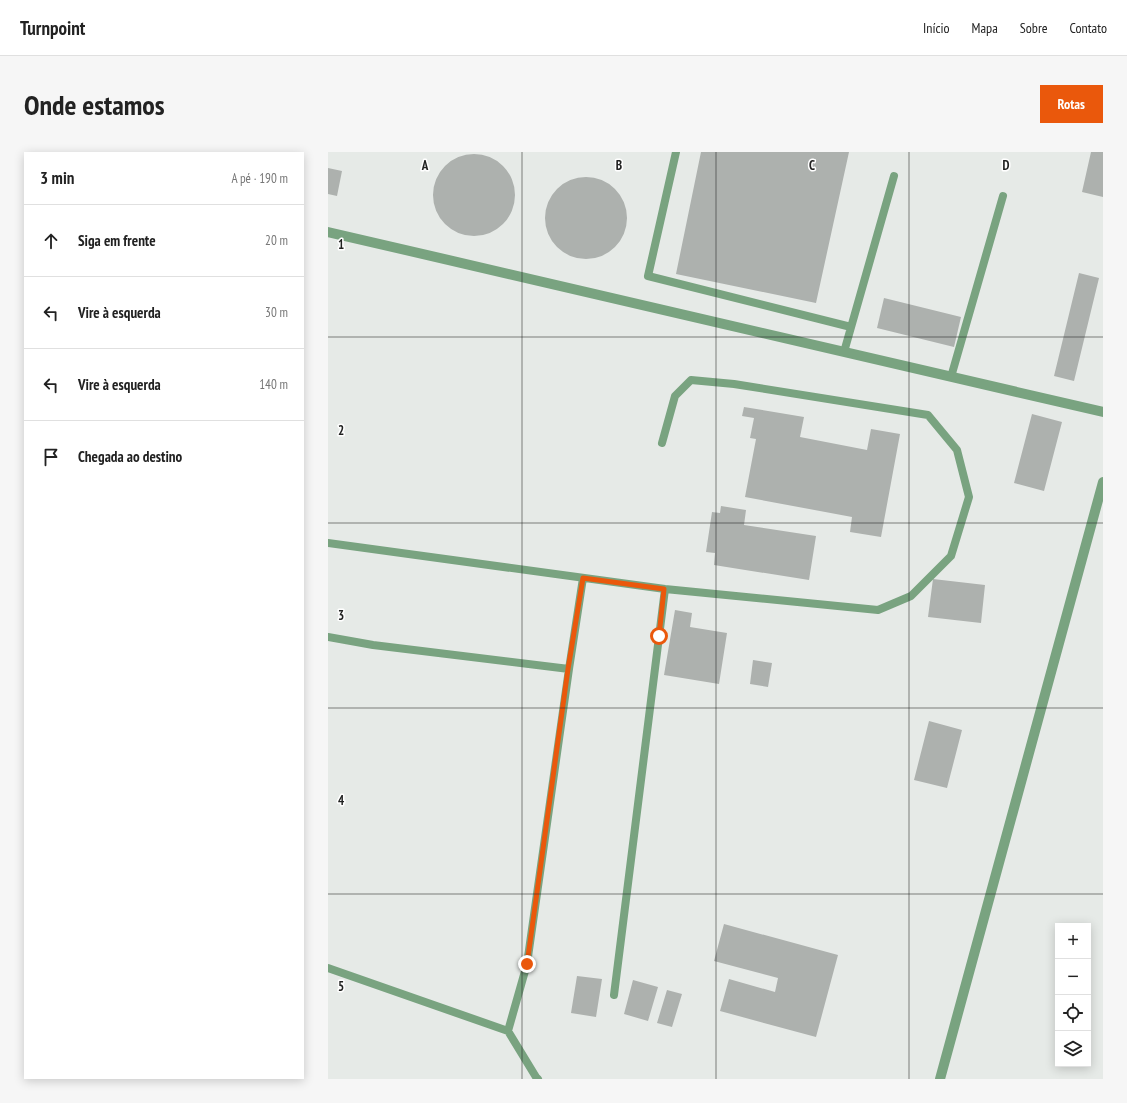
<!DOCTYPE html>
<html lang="pt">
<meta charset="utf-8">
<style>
:root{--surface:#fff;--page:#f6f6f6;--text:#222;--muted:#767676;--line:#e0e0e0;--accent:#ea580c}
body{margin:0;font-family:"PT Sans Narrow",sans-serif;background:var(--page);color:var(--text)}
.controls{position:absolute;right:12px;bottom:12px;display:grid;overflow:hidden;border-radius:0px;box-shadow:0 2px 10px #0003}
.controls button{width:36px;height:36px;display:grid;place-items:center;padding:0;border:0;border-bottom:1px solid var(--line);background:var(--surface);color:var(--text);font:20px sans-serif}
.stop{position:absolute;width:12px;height:12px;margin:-9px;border:3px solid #ea580c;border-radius:50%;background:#fff}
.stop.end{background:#ea580c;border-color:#fff;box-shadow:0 1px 4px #0008}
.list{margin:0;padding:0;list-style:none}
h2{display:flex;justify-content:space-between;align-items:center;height:52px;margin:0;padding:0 16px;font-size:17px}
h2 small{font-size:13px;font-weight:400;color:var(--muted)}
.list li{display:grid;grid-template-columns:26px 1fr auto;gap:12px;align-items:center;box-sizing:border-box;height:72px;padding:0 16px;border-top:1px solid var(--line)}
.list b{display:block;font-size:15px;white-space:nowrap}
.list em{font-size:13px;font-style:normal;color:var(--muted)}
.icon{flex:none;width:22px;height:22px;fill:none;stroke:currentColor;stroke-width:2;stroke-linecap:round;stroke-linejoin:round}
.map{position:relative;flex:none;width:775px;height:927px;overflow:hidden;border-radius:0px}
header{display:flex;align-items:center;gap:24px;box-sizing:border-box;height:56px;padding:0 20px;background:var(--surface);border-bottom:1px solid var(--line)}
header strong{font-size:19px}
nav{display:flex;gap:22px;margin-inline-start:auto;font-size:14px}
.intro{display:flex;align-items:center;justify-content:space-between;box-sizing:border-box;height:96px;padding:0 24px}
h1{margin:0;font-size:28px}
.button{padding:10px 18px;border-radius:0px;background:var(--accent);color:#fff;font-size:14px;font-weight:700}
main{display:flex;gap:24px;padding:0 24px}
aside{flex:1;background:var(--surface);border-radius:0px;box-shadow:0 2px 10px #0003}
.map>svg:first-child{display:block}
.building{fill:#adb1ae}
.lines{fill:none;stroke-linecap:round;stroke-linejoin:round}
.lane{stroke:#79a380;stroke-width:8}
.street{stroke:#79a380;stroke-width:10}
.route{stroke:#ea580c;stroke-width:5}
.grid{fill:none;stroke:#212221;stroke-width:1;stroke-opacity:0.55}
.grid-label{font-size:13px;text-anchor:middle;font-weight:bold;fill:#212221;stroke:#fff;stroke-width:3;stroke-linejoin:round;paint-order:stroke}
</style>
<header>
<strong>Turnpoint</strong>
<nav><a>Início</a><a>Mapa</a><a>Sobre</a><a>Contato</a></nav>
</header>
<div class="intro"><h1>Onde estamos</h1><a class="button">Rotas</a></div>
<main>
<aside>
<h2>3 min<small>A pé · 190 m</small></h2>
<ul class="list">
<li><svg class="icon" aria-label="ahead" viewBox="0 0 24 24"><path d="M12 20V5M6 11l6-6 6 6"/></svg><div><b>Siga em frente</b></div><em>20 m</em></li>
<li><svg class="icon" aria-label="left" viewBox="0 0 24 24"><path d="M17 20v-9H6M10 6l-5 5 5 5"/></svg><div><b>Vire à esquerda</b></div><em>30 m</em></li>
<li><svg class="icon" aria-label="left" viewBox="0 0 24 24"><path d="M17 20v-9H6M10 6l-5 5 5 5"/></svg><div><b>Vire à esquerda</b></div><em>140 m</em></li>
<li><svg class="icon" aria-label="arrive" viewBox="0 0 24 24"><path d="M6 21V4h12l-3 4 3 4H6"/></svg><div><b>Chegada ao destino</b></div></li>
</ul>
</aside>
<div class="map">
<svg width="775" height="927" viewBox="0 0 775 927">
<rect width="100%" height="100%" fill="#e6eae7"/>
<path class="building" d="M373,0H521L488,151L348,122Z
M763,0H775V45L754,40Z
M105 43a41 41 0 1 1 82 0a41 41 0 1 1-82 0Z
M0,16L14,19L9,44L0,42Z
M217 66a41 41 0 1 1 82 0a41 41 0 1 1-82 0Z
M751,121L771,126L746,229L726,224Z
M556,146L633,165L626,195L549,176Z
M416,255L476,265L472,285L539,298L543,277L572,282L553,385L522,380L524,365L417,345L428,287L422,286L426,266L414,264Z
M704,262L734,270L716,339L686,331Z
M393,354L418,358L416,373L488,384L481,428L386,413L387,401L378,400L384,360L392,361Z
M605,427L657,433L653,471L600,465Z
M347,458L364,461L362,475L399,481L391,532L336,523Z
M425,508L444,511L440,535L422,532Z
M601,569L634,578L619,636L586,628Z
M396,772L510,803L488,885L392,859L401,827L447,840L450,826L386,809Z
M249,824L274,827L268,865L243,861Z
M305,828L330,835L320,869L296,862Z
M339,838L354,842L344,875L329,871Z"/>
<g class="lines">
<path class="lane" d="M348,0L320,124L523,175
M516,200L566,24
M623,225L675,44
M0,391L337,437L550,458L583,444L623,404L641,345L629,298L600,263L406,232L363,228L347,244L334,291
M0,485L45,493L241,517
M0,816L180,879L208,925L210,927
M286,843L337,437
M180,879L199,812L241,517L255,426"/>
<path class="street" d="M0,80L775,260
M612,927L775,330"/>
</g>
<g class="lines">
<path class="route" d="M199,812L240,517L255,426L336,437L331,484"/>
</g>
<path class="grid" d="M194,0V927M388,0V927M581,0V927M0,185H775M0,371H775M0,556H775M0,742H775"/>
<g class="grid-label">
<text x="97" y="18">A</text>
<text x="291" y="18">B</text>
<text x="484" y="18">C</text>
<text x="678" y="18">D</text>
<text x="13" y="97">1</text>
<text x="13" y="283">2</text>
<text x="13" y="468">3</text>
<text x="13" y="653">4</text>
<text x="13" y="839">5</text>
</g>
</svg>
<div class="controls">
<button>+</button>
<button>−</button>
<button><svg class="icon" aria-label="locate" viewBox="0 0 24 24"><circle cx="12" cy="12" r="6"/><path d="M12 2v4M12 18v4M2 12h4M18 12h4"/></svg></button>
<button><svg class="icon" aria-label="layers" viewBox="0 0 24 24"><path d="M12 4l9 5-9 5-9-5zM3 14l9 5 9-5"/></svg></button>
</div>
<div class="stop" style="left:331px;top:484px"></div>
<div class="stop end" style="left:199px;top:812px"></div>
</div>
</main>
